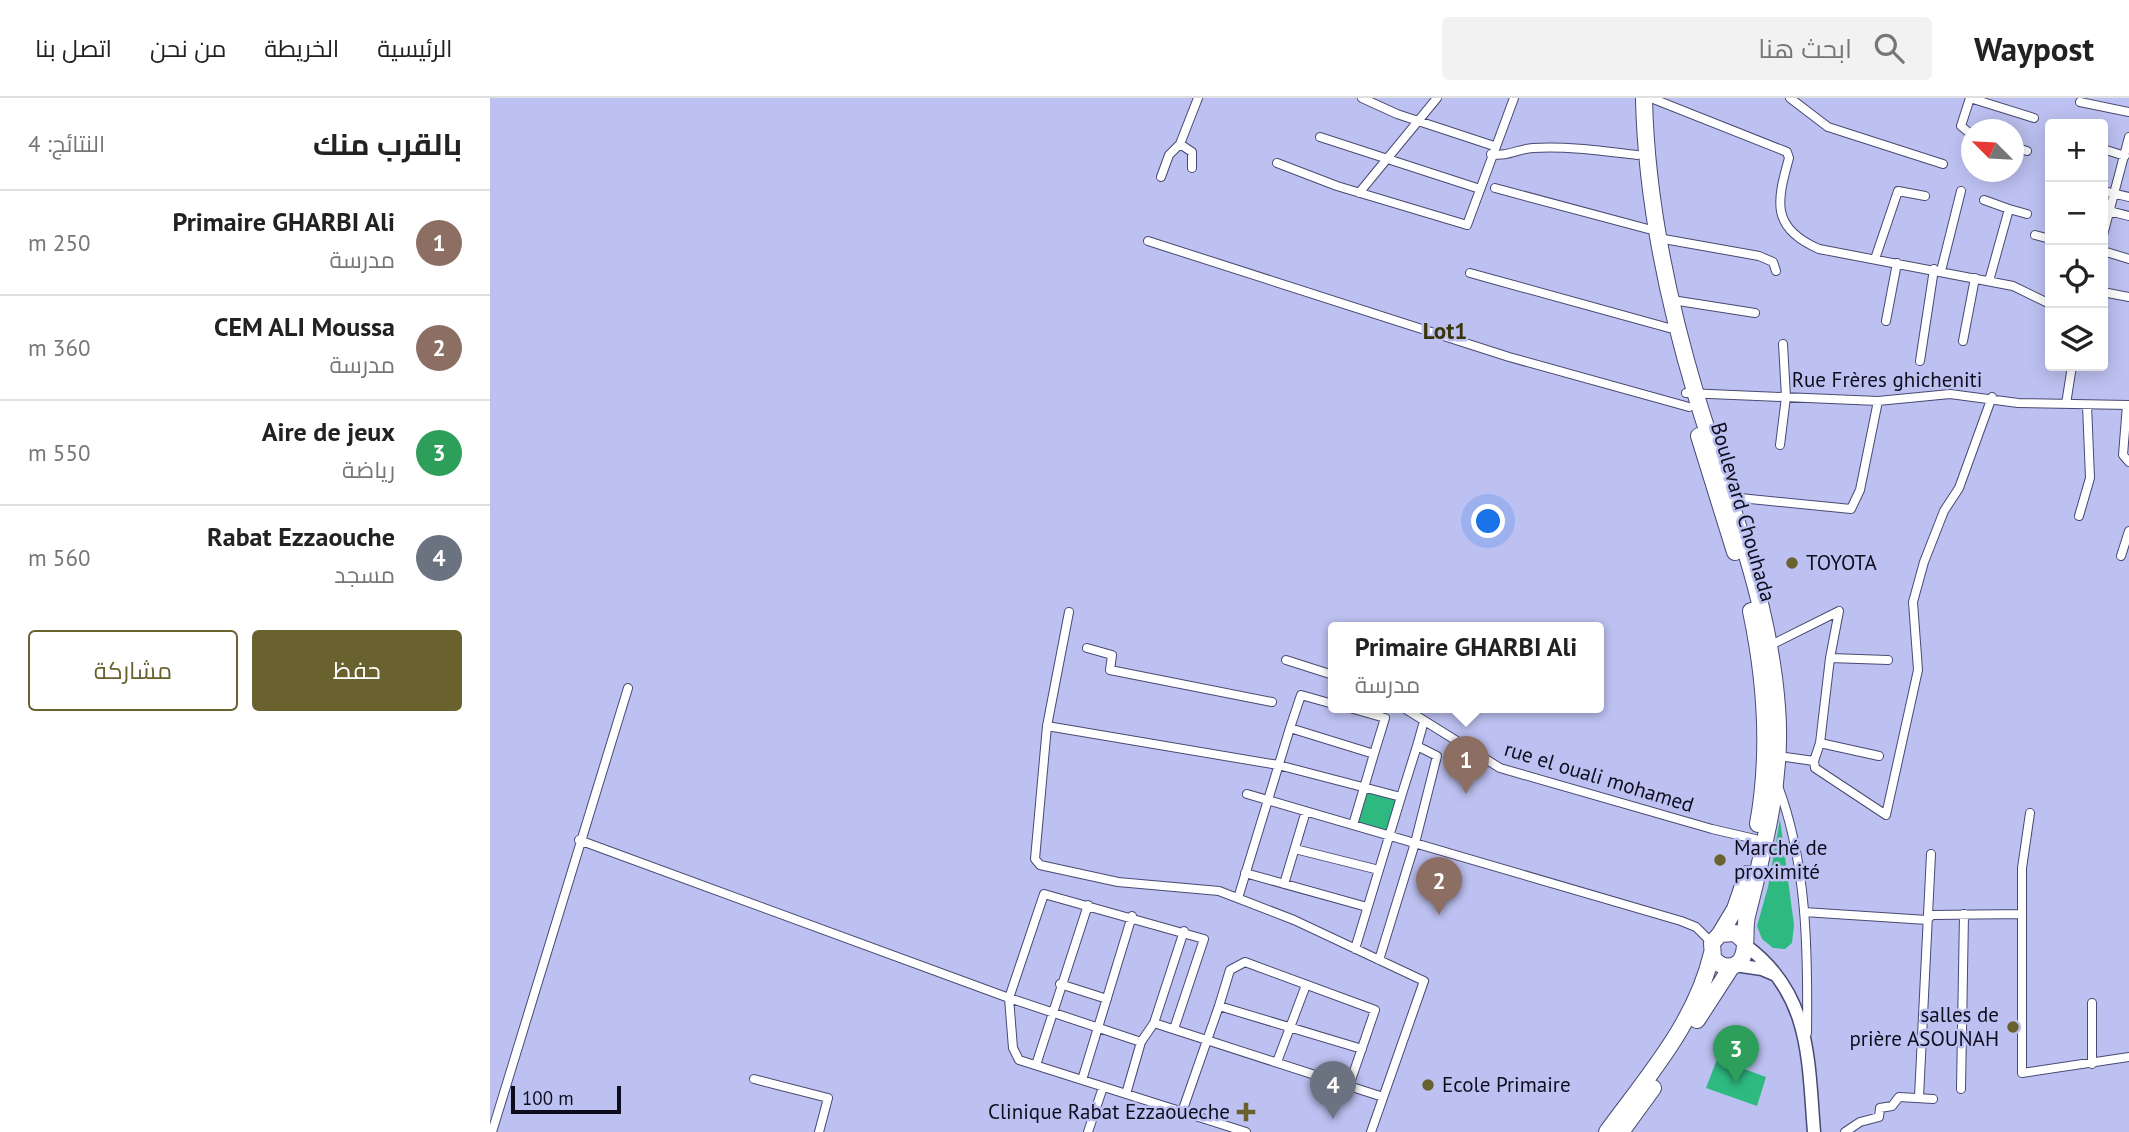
<!DOCTYPE html>
<html lang="ar">
<meta charset="utf-8">
<style>
:root{--surface:#fff;--page:#f2f2f2;--text:#222;--muted:#767676;--line:#e0e0e0;--accent:#69612e}
body{margin:0;font-family:"PT Sans",Cairo,sans-serif;background:var(--page);color:var(--text);direction:rtl}
.controls{position:absolute;right:21px;top:21px;display:grid;overflow:hidden;border-radius:7px;box-shadow:0 4px 18px #0003}
.controls button{width:63px;height:63px;display:grid;place-items:center;padding:0;border:0;border-bottom:2px solid var(--line);background:var(--surface);color:var(--text);font:35px sans-serif}
.compass{position:absolute;left:1471px;top:21px;width:63px;height:63px;border-radius:50%;background:var(--surface);box-shadow:0 4px 18px #0003;rotate:294deg}
.scale{position:absolute;left:21px;bottom:18px;width:110px;box-sizing:border-box;padding-left:7px;border:4px solid #0d0d1d;border-top:0;font-size:19px;line-height:24px;white-space:nowrap;color:#0d0d1d;-webkit-text-stroke:5px #bdc1f1;paint-order:stroke}
.you{position:absolute;left:999px;top:424px;width:24px;height:24px;margin:-18px;border:5px solid #fff;border-radius:50%;background:#1a73e8;box-shadow:0 0 0 10px #1a73e833}
.badge{display:grid;place-items:center;width:46px;height:46px;border-radius:50%;background:var(--accent);color:#fff;font-size:23px;font-weight:700}
.pin{position:absolute;translate:-50% -58px;filter:drop-shadow(0 2px 4px #0008)}
.pin::after{content:'';position:absolute;top:37px;width:24px;height:21px;background:inherit;clip-path:polygon(0 0,100% 0,50% 100%)}
.popup{position:absolute;left:838px;top:524px;width:276px;height:91px;box-sizing:border-box;display:grid;place-content:center;border-radius:7px;background:var(--surface);filter:drop-shadow(0 2px 5px #0005);font-size:23px;white-space:nowrap;color:var(--muted)}
.popup b{font-size:26px;color:var(--text)}
.popup::after{content:'';position:absolute;left:50%;top:100%;margin-left:-14px;border:14px solid transparent;border-top-color:var(--surface)}
.list{margin:0;padding:0;list-style:none}
h2{display:flex;justify-content:space-between;align-items:center;height:91px;margin:0;padding:0 28px;font-size:30px}
h2 small{font-size:23px;font-weight:400;color:var(--muted)}
.list li{display:grid;grid-template-columns:46px 1fr auto;gap:21px;align-items:center;box-sizing:border-box;height:105px;padding:0 28px;border-top:2px solid var(--line)}
.list b{display:block;font-size:26px;white-space:nowrap}
.list p{margin:0;font-size:23px;white-space:nowrap;color:var(--muted)}
.list em{font-size:23px;font-style:normal;color:var(--muted)}
.actions{display:flex;gap:14px;padding:21px 28px}
.actions a{flex:1;padding:16px 0;border:2px solid var(--accent);border-radius:7px;text-align:center;font-size:24px;color:var(--accent)}
.actions .main{background:var(--accent);color:#fff}
.icon{flex:none;width:38px;height:38px;fill:none;stroke:currentColor;stroke-width:2;stroke-linecap:round;stroke-linejoin:round}
.map{position:relative;flex:none;width:1639px;height:1034px;overflow:hidden;direction:ltr}
header{display:flex;align-items:center;gap:42px;box-sizing:border-box;height:98px;padding:0 35px;background:var(--surface);border-bottom:2px solid var(--line)}
header strong{font-size:33px}
nav{display:flex;gap:38px;margin-inline-start:auto;font-size:24px}
.search{width:490px;height:63px;background:var(--page);display:flex;align-items:center;gap:18px;box-sizing:border-box;padding:0 24px;border-radius:7px;color:var(--muted);font-size:26px}
main{display:flex}
aside{flex:1;background:var(--surface)}
.map>svg:first-child{display:block}
.green{fill:#2eb981}
.lines{fill:none;stroke-linecap:round;stroke-linejoin:round}
.street-casing{stroke:#484a72;stroke-width:10}
.primary-casing{stroke:#484a72;stroke-width:15}
.highway-casing{stroke:#484a72;stroke-width:18}
.street{stroke:#fff;stroke-width:8}
.primary{stroke:#fff;stroke-width:12}
.highway{stroke:#fff;stroke-width:16}
.poi-dot{fill:#69612e;stroke:#bdc1f1;stroke-width:2.5}
.labels{text-anchor:middle;stroke-width:5;stroke-linejoin:round;paint-order:stroke}
.street-label{font-size:21px;fill:#0d0d1d;stroke:#bdc1f1}
.poi-label{font-size:21px;fill:#0d0d1d;stroke:#bdc1f1;text-anchor:start}
.neighbourhood-label{font-size:23px;font-weight:bold;fill:#3a3409;stroke:#bdc1f1}
</style>
<header>
<strong>Waypost</strong>
<div class="search"><svg class="icon" aria-label="search" viewBox="0 0 24 24"><circle cx="10" cy="10" r="6"/><path d="M15 15l6 6"/></svg>ابحث هنا</div>
<nav><a>الرئيسية</a><a>الخريطة</a><a>من نحن</a><a>اتصل بنا</a></nav>
</header>
<main>
<div class="map">
<svg width="1639" height="1034" viewBox="0 0 1639 1034">
<rect width="100%" height="100%" fill="#bdc1f1"/>
<path class="green" d="M875,693L908,700L897,734L865,725Z
M1290,721L1304,827L1302,845L1295,851L1283,850L1272,841L1267,828L1278,789Z
M1227,961L1276,979L1267,1008L1216,990Z"/>
<g class="lines">
<g class="street-casing">
<path id="street" d="M872,0L907,16L1004,48
M1161,0L1297,54L1299,60C1287,103 1280,130 1329,151L1523,188L1560,206
M1300,0L1338,29L1453,66
M1590,4L1639,14
M1482,37L1471,28L1480,0L1544,20
M830,39L990,91
M690,46L702,54V70
M1524,49L1537,53
M1613,51L1635,58
M1001,56C1018,59 1027,51 1043,50C1078,48 1113,53 1147,57
M787,65L847,88L977,127L1024,0
M671,79L679,57L690,46L708,0
M1005,90L1158,131
M1613,93L1639,99
M869,95L947,0
M1494,102L1519,111
M1619,113L1639,118
M1545,137L1560,141
M1613,137L1639,39
M1168,140L1269,158L1283,164L1286,173
M658,143L1019,259L1199,309
M1613,153L1639,161
M1385,161L1408,93L1435,98
M1451,173L1471,93
M980,175L1179,230
M1499,183L1519,111L1537,116
M1613,197L1618,195L1639,199
M1182,202L1265,215
M1396,223L1407,165
M1473,243L1485,180
M1430,263L1444,171
M1196,295L1388,303L1460,296L1528,305L1639,307
M1576,306L1582,268
M1637,307L1633,357L1639,364
M1290,347L1296,299L1293,246
M1240,399L1361,411L1370,392L1388,303
M1589,418L1600,380L1597,307
M1631,458L1639,433
M579,514L557,628L545,761L550,767L628,784L729,793L804,822L934,883L881,1034
M1279,548L1349,513L1340,560
M597,550L622,557L620,572L782,604
M796,562L843,577
M860,610L895,620L884,656
M914,610L1010,670L1222,731L1265,741
M557,628L788,667L911,699L865,851
M800,630L811,597L843,606
M1330,645L1389,658
M927,648L934,623
M1288,658L1324,663L1325,670L1396,717L1428,572L1423,504L1434,464L1454,413L1469,390L1502,299
M1324,663L1330,645L1340,560L1398,562
M1288,688C1317,765 1318,853 1317,935
M757,696L1191,823L1206,829L1222,845
M89,742L519,900L651,944
M805,751L889,772
M755,775L877,809
M794,786L816,713
M748,800L800,630L884,656L863,727
M1314,814L1437,822L1442,817L1532,816V975L1639,959
M1532,816V770L1540,715
M889,862L925,745L947,658L927,648L911,699
M570,886L617,901
M729,908L740,872L755,864L885,912L859,988
M664,925L893,999
M684,931L714,841L554,796L519,900L523,950L529,962L756,1034
M787,964L816,887
M1602,966V905
M546,967L598,807
M264,981L338,1000L329,1034
M592,982L642,818
M1471,991L1474,816
M636,996L651,944L664,925L694,833
M1429,999L1441,756
M692,1014L729,908L872,951
M2,1034L138,590
M598,1034L613,989
M1355,1034L1370,1024L1389,1019L1390,1010L1402,1008L1409,999L1443,1001"/>
</g>
<g class="primary-casing">
<path id="primary" d="M1255,847C1321,895 1318,961 1324,1034
M1245,867L1272,871L1286,877"/>
</g>
<g class="highway-casing">
<path id="highway" d="M1154,0C1156,101 1177,200 1206,297C1237,400 1279,500 1287,609C1293,680 1274,750 1257,818C1253,833 1261,864 1242,868C1234,870 1228,866 1223,860L1222,845L1230,836L1245,835L1253,842
M1209,338L1245,454
M1261,513C1276,584 1281,654 1268,726
M1230,836L1245,811L1257,776
M1207,922L1242,868
M1117,1034C1158,978 1206,924 1222,855
M1131,1034L1163,990"/>
</g>
<use href="#street" class="street"/>
<use href="#primary" class="primary"/>
<use href="#highway" class="highway"/>
</g>
<g class="poi-dot">
<circle cx="1302" cy="465" r="7"/>
<circle cx="1230" cy="762" r="7"/>
<circle cx="1523" cy="929" r="7"/>
<circle cx="938" cy="987" r="7"/>
<path d="M752.5 1003.5h7v7h7v7h-7v7h-7v-7h-7v-7h7z"/>
</g>
<g class="labels">
<g class="street-label">
<text x="1397" y="289">Rue Frères ghicheniti</text>
<text transform="translate(1253 414) rotate(74)" y="7">Boulevard Chouhada</text>
<text transform="translate(1109 679) rotate(17)" y="7">rue el ouali mohamed</text>
</g>
<g class="poi-label">
<text x="1316" y="472">TOYOTA</text>
<text x="1244" y="757">Marché de<tspan x="1244" dy="24">proximité</tspan></text>
<text x="1509" y="924" text-anchor="end">salles de<tspan x="1509" dy="24">prière ASOUNAH</tspan></text>
<text x="952" y="994">Ecole Primaire</text>
<text x="740" y="1021" text-anchor="end">Clinique Rabat Ezzaoueche</text>
</g>
<g class="neighbourhood-label">
<text x="955" y="241">Lot1</text>
</g>
</g>
</svg>
<div class="controls">
<button>+</button>
<button>−</button>
<button><svg class="icon" aria-label="locate" viewBox="0 0 24 24"><circle cx="12" cy="12" r="6"/><path d="M12 2v4M12 18v4M2 12h4M18 12h4"/></svg></button>
<button><svg class="icon" aria-label="layers" viewBox="0 0 24 24"><path d="M12 4l9 5-9 5-9-5zM3 14l9 5 9-5"/></svg></button>
</div>
<svg class="compass" viewBox="-18 -18 36 36"><path d="M0-13l5 13h-10z" fill="#e53935"/><path d="M0 13l5-13h-10z" fill="#767676"/></svg>
<div class="scale">100 m</div>
<div class="you"></div>
<div class="pin badge" style="left:976px;top:696px;background:#8d6e63">1</div>
<div class="popup"><b>Primaire GHARBI Ali</b>مدرسة</div>
<div class="pin badge" style="left:949px;top:817px;background:#8d6e63">2</div>
<div class="pin badge" style="left:1246px;top:985px;background:#2e9e5b">3</div>
<div class="pin badge" style="left:843px;top:1021px;background:#6b7280">4</div>
</div>
<aside>
<h2>بالقرب منك<small>النتائج: 4</small></h2>
<ul class="list">
<li><span class="badge" style="background:#8d6e63">1</span><div><b>Primaire GHARBI Ali</b><p>مدرسة</p></div><em>250 m</em></li>
<li><span class="badge" style="background:#8d6e63">2</span><div><b>CEM ALI Moussa</b><p>مدرسة</p></div><em>360 m</em></li>
<li><span class="badge" style="background:#2e9e5b">3</span><div><b>Aire de jeux</b><p>رياضة</p></div><em>550 m</em></li>
<li><span class="badge" style="background:#6b7280">4</span><div><b>Rabat Ezzaouche</b><p>مسجد</p></div><em>560 m</em></li>
</ul>
<div class="actions"><a class="main">حفظ</a><a>مشاركة</a></div>
</aside>
</main>
